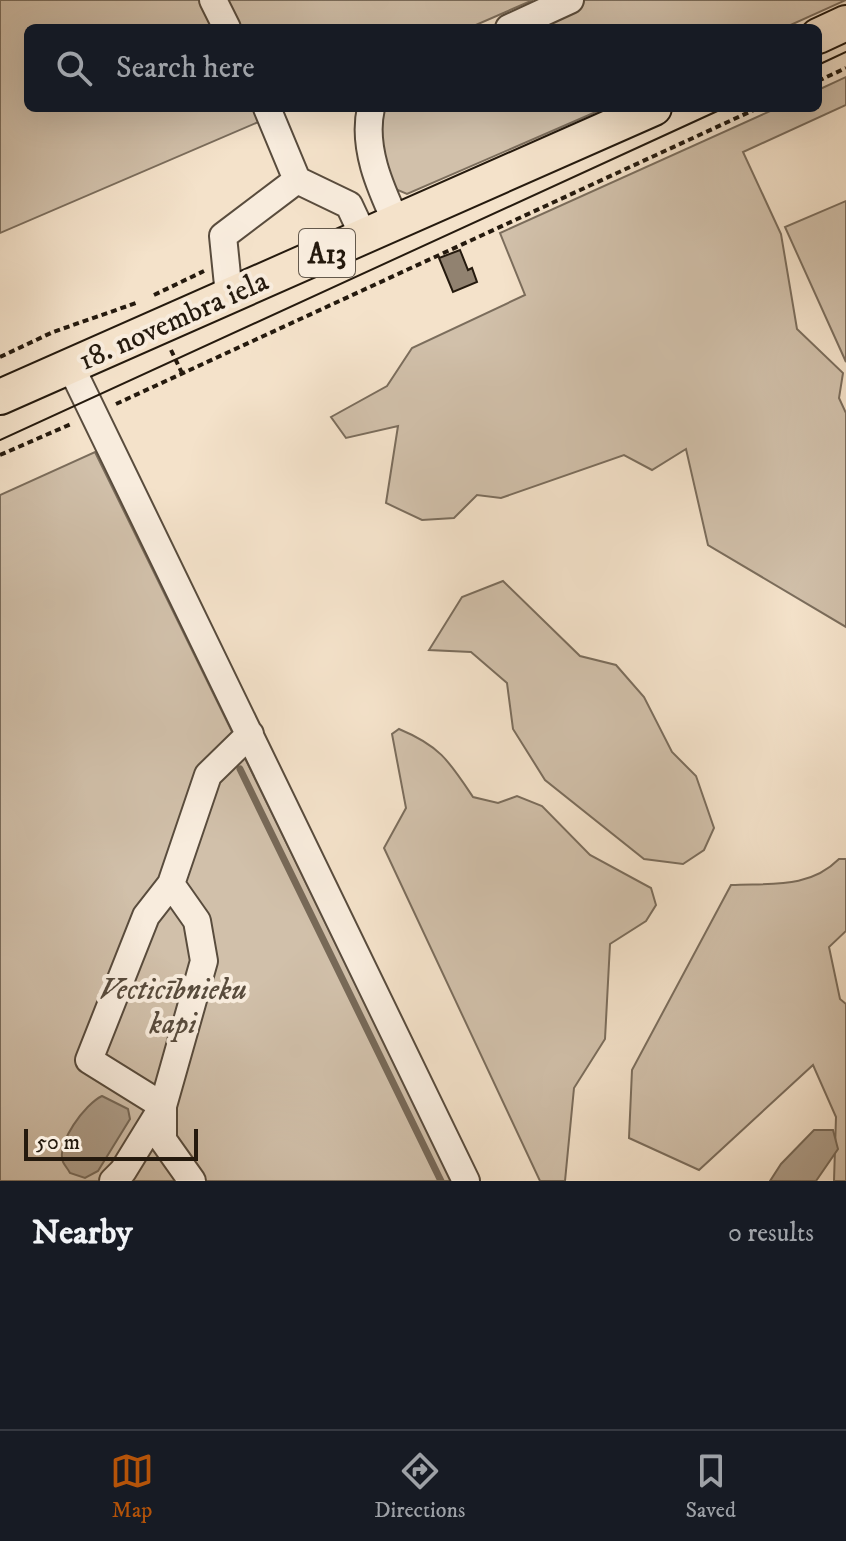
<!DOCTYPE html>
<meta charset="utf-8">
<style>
:root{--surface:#171b24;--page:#20242c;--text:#f1f3f6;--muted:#9ea1a6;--line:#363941;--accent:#b45309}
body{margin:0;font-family:"IM FELL DW Pica",serif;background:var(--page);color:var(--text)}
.scale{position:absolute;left:24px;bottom:20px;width:174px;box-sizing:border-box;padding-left:8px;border:4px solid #251a0e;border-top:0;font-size:22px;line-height:28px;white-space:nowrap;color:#251a0e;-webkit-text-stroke:6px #f8ecdd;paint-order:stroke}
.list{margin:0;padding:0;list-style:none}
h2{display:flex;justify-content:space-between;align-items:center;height:104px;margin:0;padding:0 32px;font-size:34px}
h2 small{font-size:26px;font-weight:400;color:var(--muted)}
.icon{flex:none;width:44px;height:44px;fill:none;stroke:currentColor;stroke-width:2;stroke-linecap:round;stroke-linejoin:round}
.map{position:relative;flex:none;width:846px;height:1181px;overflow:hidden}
.search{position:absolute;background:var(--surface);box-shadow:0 8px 32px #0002;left:24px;right:24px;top:24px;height:88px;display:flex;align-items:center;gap:20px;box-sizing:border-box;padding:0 28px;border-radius:12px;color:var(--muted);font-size:30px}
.sheet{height:248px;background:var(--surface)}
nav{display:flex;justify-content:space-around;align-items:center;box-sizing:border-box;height:112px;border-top:2px solid var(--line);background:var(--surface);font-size:22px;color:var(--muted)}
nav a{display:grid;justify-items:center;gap:4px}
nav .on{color:var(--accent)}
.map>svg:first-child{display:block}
.green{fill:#d1c0aa;stroke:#7b6d5c;stroke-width:2}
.water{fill:#ae9e8a;stroke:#776958;stroke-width:2}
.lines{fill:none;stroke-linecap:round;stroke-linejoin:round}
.stream{stroke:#776958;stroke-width:7}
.building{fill:#918270;stroke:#251a0e;stroke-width:2}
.minor-casing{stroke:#594c3d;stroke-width:30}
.major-casing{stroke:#251a0e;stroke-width:38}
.path{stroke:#251a0e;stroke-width:4;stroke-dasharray:6 4;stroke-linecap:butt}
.minor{stroke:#f8ecdd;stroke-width:26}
.major{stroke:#f4e2ca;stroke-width:34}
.tram{stroke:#251a0e;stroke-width:2}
.labels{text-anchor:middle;stroke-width:8;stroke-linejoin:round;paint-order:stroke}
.shield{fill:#f8ecdd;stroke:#64594c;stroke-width:2}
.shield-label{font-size:28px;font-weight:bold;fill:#251a0e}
.street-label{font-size:30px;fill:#251a0e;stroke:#f8ecdd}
.park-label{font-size:30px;font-style:italic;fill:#594c3d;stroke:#f8ecdd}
</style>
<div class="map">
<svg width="846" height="1181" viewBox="0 0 846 1181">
<rect width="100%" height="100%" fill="#f4e2ca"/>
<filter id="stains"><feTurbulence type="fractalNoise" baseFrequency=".0025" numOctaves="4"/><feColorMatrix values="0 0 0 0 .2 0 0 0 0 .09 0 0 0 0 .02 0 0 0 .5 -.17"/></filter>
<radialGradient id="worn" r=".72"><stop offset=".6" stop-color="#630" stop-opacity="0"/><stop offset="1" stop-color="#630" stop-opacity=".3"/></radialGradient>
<path class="green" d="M0,0H533L469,28H28V108H291L0,233Z
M585,0H846L784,28H522L560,8Z
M846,77V105L743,152L781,234L797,329L843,373L839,398L846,413V627L708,545L686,449L652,470L624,455L501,498L477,495L454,518L422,520L386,503L398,426L346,438L331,417L387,386L412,348L525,295L500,233L777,108H818V90Z
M379,108H605L407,194L393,188L382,173Z
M846,201V362L785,227Z
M95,452L452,1181H0V495Z
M503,581L580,656L616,665L644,697L672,752L696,776L714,828L704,850L683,864L644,859L545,780L513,729L507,683L471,652L429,650L462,597Z
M399,729C440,746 449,761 473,797L498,803L517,796L542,806L590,855L651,888L656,905L646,921L610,944L605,1039L574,1088L565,1181H540L384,848L406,808L392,734Z
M839,859H846V931L829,947L840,999L846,1004V1181H834L836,1117L813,1065L699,1170L629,1138L632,1070L731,885C771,883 809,889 839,859Z"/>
<path class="water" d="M102,1096L128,1109L130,1119L98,1171L85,1178L70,1173C68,1169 65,1166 63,1162C56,1143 85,1104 102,1096Z
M814,1130H833L838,1149L816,1181H770L781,1164Z"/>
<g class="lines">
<path class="stream" d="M240,769L441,1181"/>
</g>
<path class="building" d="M460,250L468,270L472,268L477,282L453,292L439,258Z"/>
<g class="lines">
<g class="minor-casing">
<path id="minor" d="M213,0L227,28
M509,28L570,0
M267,108L297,180
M371,108C362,147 380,187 396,222
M229,295L223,236L297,180L349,205L364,237
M70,365L466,1181
M113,1181L123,1171L163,1106L204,961L197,921L171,884
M192,1181L163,1140V1106L89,1060L146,916L171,884L208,775L250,734"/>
</g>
<g class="major-casing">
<path id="major" d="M818,36L846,23
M0,397L654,108"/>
</g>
<path class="path" d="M818,81L846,68
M154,295L204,271
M171,350L182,373
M0,357L53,332L139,302
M116,404L758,108
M0,455L71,424"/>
<use href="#minor" class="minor"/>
<use href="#major" class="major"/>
<path class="tram" d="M818,65L846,52
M0,440L724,108"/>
</g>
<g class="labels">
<rect class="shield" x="299" y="229" width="56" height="48" rx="6"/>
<g class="shield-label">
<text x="327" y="263">A13</text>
</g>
<g class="street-label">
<text transform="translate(173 320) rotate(-24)" y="10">18. novembra iela</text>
</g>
<g class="park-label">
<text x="173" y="999">Vecticībnieku<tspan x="173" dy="34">kapi</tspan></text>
</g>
</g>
<rect width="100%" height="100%" filter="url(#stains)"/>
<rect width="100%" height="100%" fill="url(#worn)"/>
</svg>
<div class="scale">50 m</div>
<div class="search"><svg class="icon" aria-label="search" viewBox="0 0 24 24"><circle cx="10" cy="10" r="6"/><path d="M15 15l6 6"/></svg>Search here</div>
</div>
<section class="sheet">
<h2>Nearby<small>0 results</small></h2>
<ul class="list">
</ul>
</section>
<nav>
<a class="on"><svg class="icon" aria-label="map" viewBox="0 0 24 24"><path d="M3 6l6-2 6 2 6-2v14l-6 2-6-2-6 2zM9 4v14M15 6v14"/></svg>Map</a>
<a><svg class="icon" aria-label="directions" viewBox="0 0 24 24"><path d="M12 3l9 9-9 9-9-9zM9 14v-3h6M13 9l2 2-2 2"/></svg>Directions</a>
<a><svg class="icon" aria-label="saved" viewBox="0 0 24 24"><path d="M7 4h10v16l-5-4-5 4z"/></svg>Saved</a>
</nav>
